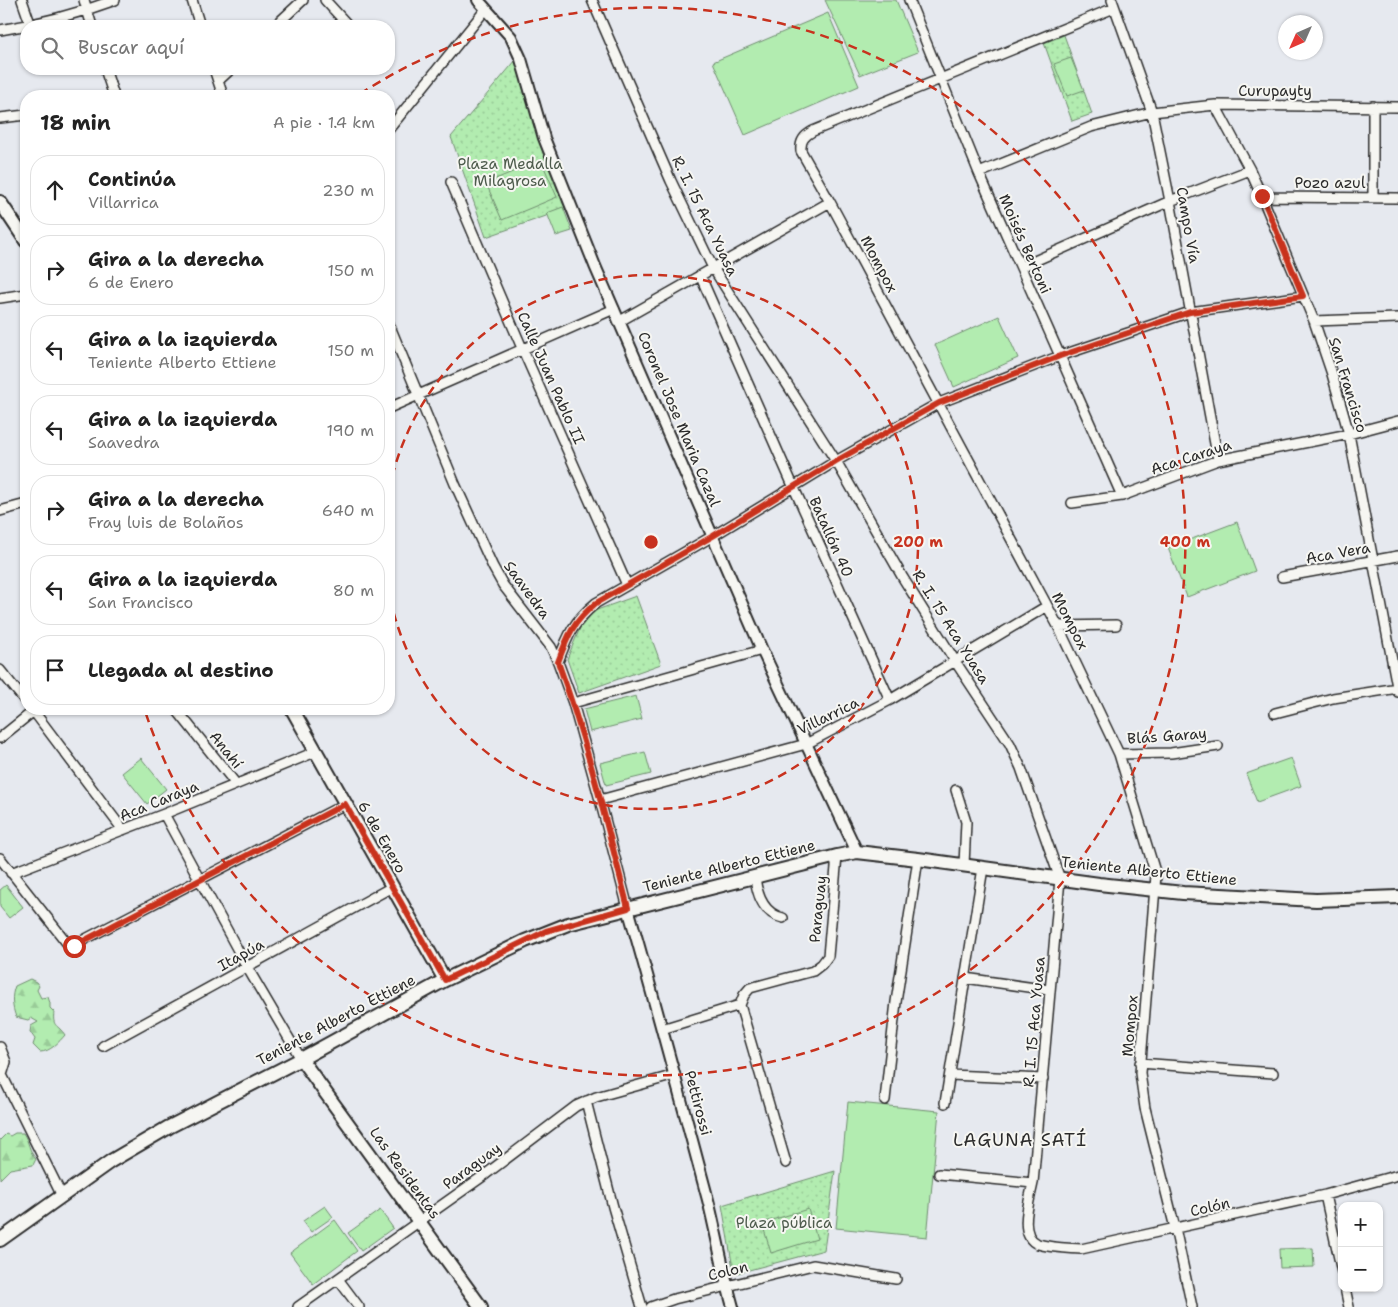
<!DOCTYPE html>
<html lang="es">
<meta charset="utf-8">
<style>
:root{--surface:#fff;--page:#f6f6f6;--text:#222;--muted:#767676;--line:#e0e0e0}
body{margin:0;font-family:"Shantell Sans",sans-serif;background:var(--page);color:var(--text)}
.controls{position:absolute;right:15px;bottom:15px;display:grid;overflow:hidden;border-radius:10px;box-shadow:0 1px 4px #0004}
.controls button{width:45px;height:45px;display:grid;place-items:center;padding:0;border:0;border-bottom:1px solid var(--line);background:var(--surface);color:var(--text);font:25px sans-serif}
.compass{position:absolute;left:1278px;top:15px;width:45px;height:45px;border-radius:50%;background:var(--surface);box-shadow:0 1px 4px #0004;rotate:225deg}
.stop{position:absolute;width:15px;height:15px;margin:-11px;border:4px solid #c8321e;border-radius:50%;background:#fff}
.stop.end{background:#c8321e;border-color:#fff;box-shadow:0 1px 5px #0008}
.list{margin:0;padding:0;list-style:none}
h2{display:flex;justify-content:space-between;align-items:center;height:65px;margin:0;padding:0 20px;font-size:21px}
h2 small{font-size:16px;font-weight:400;color:var(--muted)}
.list li{display:grid;grid-template-columns:32px 1fr auto;gap:15px;align-items:center;box-sizing:border-box;height:70px;margin:0 10px 10px;padding:0 10px;border:1px solid var(--line);border-radius:20px}
.list b{display:block;font-size:19px;white-space:nowrap}
.list p{margin:0;font-size:16px;white-space:nowrap;color:var(--muted)}
.list em{font-size:16px;font-style:normal;color:var(--muted)}
.icon{flex:none;width:28px;height:28px;fill:none;stroke:currentColor;stroke-width:2;stroke-linecap:round;stroke-linejoin:round}
.map{position:relative;flex:none;width:1398px;height:1307px;overflow:hidden}
.search{position:absolute;background:var(--surface);box-shadow:0 1px 4px #0004;left:20px;top:20px;width:375px;height:55px;display:flex;align-items:center;gap:12px;box-sizing:border-box;padding:0 18px;border-radius:20px;color:var(--muted);font-size:19px}
.panel{position:absolute;background:var(--surface);box-shadow:0 1px 4px #0004;left:20px;top:90px;width:375px;height:625px;border-radius:20px}
.map>svg:first-child{display:block}
.forest{fill:url(#forest-firs);stroke:#6e8c6e}
.park{fill:url(#park-dots);stroke:#6e8c6e}
.garden{fill:#b2ecb0;stroke:#6e8c6e}
.lines{fill:none;stroke-linecap:round;stroke-linejoin:round}
.minor-casing{stroke:#2b2b2b;stroke-width:12}
.tertiary-casing{stroke:#2b2b2b;stroke-width:14}
.secondary-casing{stroke:#2b2b2b;stroke-width:16}
.minor{stroke:#f6f6f2;stroke-width:9}
.tertiary{stroke:#f6f6f2;stroke-width:10}
.secondary{stroke:#f6f6f2;stroke-width:12}
.route{stroke:#c8321e;stroke-width:6}
.ring{fill:none;stroke:#c8321e;stroke-width:2.5;stroke-dasharray:9 6}
.labels{text-anchor:middle;stroke-width:4;stroke-linejoin:round;paint-order:stroke}
.street-label{font-size:15px;fill:#2b2b2b;stroke:#f6f6f2}
.park-label{font-size:15px;fill:#4d5b4c;stroke:#f6f6f2}
.quarter-label{font-size:18px;letter-spacing:1px;fill:#2b2b2b;stroke:#f6f6f2}
.centre{fill:#c8321e;stroke:#f6f6f2;stroke-width:2.5}
.ring-label{font-size:15px;text-anchor:middle;font-weight:bold;fill:#c8321e;stroke:#f6f6f2;stroke-width:4;stroke-linejoin:round;paint-order:stroke}
</style>
<div class="map">
<svg width="1398" height="1307" viewBox="0 0 1398 1307">
<defs>
<pattern id="forest-firs" width="22" height="20" patternUnits="userSpaceOnUse" patternTransform="scale(1.25)"><rect width="22" height="20" fill="#b2ecb0"/><path d="M5 1l3.5 6h-7zM16 11l3.5 6h-7z" fill="#99cb98"/></pattern>
<pattern id="park-dots" width="8" height="8" patternUnits="userSpaceOnUse" patternTransform="scale(1.25)"><rect width="8" height="8" fill="#b2ecb0"/><path d="M2 2h.1M6 6h.1" fill="none" stroke="#99cb98" stroke-width="1.8" stroke-linecap="round"/></pattern>
</defs>
<rect width="100%" height="100%" fill="#e6e9ef"/>
<filter id="ink" filterUnits="userSpaceOnUse"><feTurbulence type="fractalNoise" baseFrequency=".02" numOctaves="2"/><feDisplacementMap in="SourceGraphic" scale="10" xChannelSelector="R" yChannelSelector="G"/><feConvolveMatrix kernelMatrix="1 2 1 2 8 2 1 2 1" color-interpolation-filters="sRGB"/></filter>
<g filter="url(#ink)">
<path class="forest" d="M30,979L36,982L39,986L37,990L41,998L48,997L50,1003V1008L54,1012C52,1028 58,1024 65,1035C59,1042 50,1052 40,1052L33,1045L35,1039L30,1032L31,1026L38,1022L31,1018L28,1020L16,1017C12,1007 11,996 15,986Z
M15,1133H23C29,1141 29,1152 36,1159L33,1165L10,1169L0,1179V1140L6,1134L10,1136Z"/>
<path class="park" d="M1064,35L1092,114L1072,121L1044,43Z
M516,60L569,208L486,237L451,137Z
M636,596L661,664L579,693L567,659L580,628L594,611Z
M835,1171L824,1250L734,1274L722,1205Z"/>
<path class="garden" d="M825,0H896L918,52L860,75Z
M828,13L859,86L745,135L713,62Z
M1071,58L1084,90L1067,96L1054,64Z
M541,160L557,197L502,220L486,183Z
M563,207L572,231L556,236L547,213Z
M999,316L1018,358L954,387L935,345Z
M1237,522L1255,571L1187,597L1168,548Z
M636,696L642,719L590,732L584,709Z
M645,752L651,774L606,785L600,763Z
M141,758L166,789L147,804L122,773Z
M1291,758L1301,786L1257,802L1246,774Z
M6,885L23,907L9,918L0,907V890Z
M848,1102L939,1111L927,1237L836,1228Z
M325,1206L333,1217L311,1232L303,1221Z
M808,1209L817,1239L771,1253L762,1223Z
M380,1210L393,1228L361,1251L348,1233Z
M335,1220L357,1251L313,1284L290,1253Z
M1313,1248L1314,1267L1280,1268L1279,1249Z"/>
<g class="lines">
<g class="minor-casing">
<path id="minor" d="M22,0L31,26
M84,0L92,26
M192,0L200,26
M325,0L346,23
M592,0L671,181L713,268L836,461L903,578L955,661L1010,744L1021,768L1060,879L1033,1183C1030,1199 1017,1236 1038,1244C1051,1248 1068,1248 1081,1249L1325,1195L1398,1175
M909,0L979,173L1122,496
M1112,0L1152,112L1170,201L1218,460
M1114,8L813,131C804,136 800,141 801,151L830,202L1058,626L1119,754L1156,875L1140,1073L1145,1108L1175,1228L1192,1307
M275,26L303,0
M0,30C39,24 77,14 115,0
M105,69L114,96
M214,69L223,96
M218,81L231,69
M1215,105L1250,170L1262,197L1314,321L1332,374L1349,434L1398,692
M0,118L26,115
M389,129L486,9
M979,173L1091,127L1152,112L1215,105L1398,107
M451,182L522,348L627,585
M1262,197L1398,198
M1373,197V106
M1021,267L1170,201L1250,170
M700,275L794,488L890,700
M0,298L26,294
M620,321L830,202
M1314,321L1398,318
M389,324L455,484L493,567L503,585L551,647L558,662L573,703L600,800L628,908
M389,408L614,309
M1072,503L1122,496L1218,460L1349,434L1398,421
M0,511L26,504
M1282,577L1398,556
M1058,626L1116,625
M558,662C568,635 573,622 596,603L713,536L836,461L939,403L1060,356L1190,312L1303,296
M0,670L26,702
M573,703L762,650
M32,709L123,830
M176,709L236,784
M1275,713L1333,698L1398,688
M0,738L36,709
M1119,754L1171,753L1218,746
M956,790L966,822L964,865
M600,800L806,744L890,700L1047,606
M164,814L247,967L301,1059
M0,858L67,943L74,945L345,804
M11,873L164,814L315,752
M755,877C757,895 764,914 783,918
M965,978L1049,990
M740,1005L786,1163
M662,1029L740,1005L744,995L750,988L813,971L822,964L828,956L837,856
M103,1046L392,887
M0,1047L6,1062L2,1075L0,1076
M1140,1063L1273,1073
M2,1075L62,1196
M950,1075L1043,1079
M885,1100L896,1002L918,859
M586,1101L613,1207L642,1307
M945,1103L983,868
M939,1174L1033,1183
M1325,1195L1342,1272
M338,1279L359,1307
M1345,1288L1349,1307
M298,1307L486,1174L576,1106L596,1097L675,1075
M651,1307L674,1299L813,1265L896,1279"/>
</g>
<g class="tertiary-casing">
<path id="tertiary" d="M478,0L511,37L521,59L544,138L595,266L762,650L857,852
M628,908C656,1005 682,1103 708,1200C717,1236 723,1272 733,1307"/>
</g>
<g class="secondary-casing">
<path id="secondary" d="M0,202L26,241
M292,709L445,980
M301,1059L481,1307
M0,1240L111,1161L169,1127L301,1059L445,980L525,941L568,924L837,856L857,852L918,859L1099,884L1183,893L1316,900L1398,897"/>
</g>
<use href="#minor" class="minor"/>
<use href="#tertiary" class="tertiary"/>
<use href="#secondary" class="secondary"/>
</g>
</g>
<g class="lines" filter="url(#ink)">
<path class="route" d="M74,946L345,804L445,980L546,931L628,908C607,825 587,742 558,662C568,635 573,622 596,603L713,536L836,461L939,403L1060,356L1190,312L1303,296L1262,196"/>
</g>
<g class="ring">
<path d="M389 491A267 267 0 1 1 389 593"/>
<path d="M360 94A534 534 0 1 1 145 711"/>
</g>
<g class="labels">
<g class="street-label">
<text x="1275" y="96">Curupayty</text>
<text x="1330" y="188">Pozo azul</text>
<text transform="translate(705 216) rotate(64)" y="5">R. I. 15 Aca Yuasa</text>
<text transform="translate(1188 225) rotate(80)" y="5">Campo Vía</text>
<text transform="translate(1025 244) rotate(66)" y="5">Moisés Bertoni</text>
<text transform="translate(879 264) rotate(62)" y="5">Mompox</text>
<text transform="translate(551 378) rotate(66)" y="5">Calle Juan Pablo II</text>
<text transform="translate(1348 385) rotate(73)" y="5">San Francisco</text>
<text transform="translate(679 419) rotate(67)" y="5">Coronel Jose Maria Cazal</text>
<text transform="translate(1191 457) rotate(-18)" y="5">Aca Caraya</text>
<text transform="translate(831 537) rotate(66)" y="5">Batallón 40</text>
<text transform="translate(1338 553) rotate(-10)" y="5">Aca Vera</text>
<text transform="translate(527 590) rotate(54)" y="5">Saavedra</text>
<text transform="translate(1070 621) rotate(63)" y="5">Mompox</text>
<text transform="translate(951 627) rotate(58)" y="5">R. I. 15 Aca Yuasa</text>
<text transform="translate(828 716) rotate(-26)" y="5">Villarrica</text>
<text transform="translate(1167 736) rotate(-4)" y="5">Blás Garay</text>
<text transform="translate(226 750) rotate(51)" y="5">Anahí</text>
<text transform="translate(159 801) rotate(-22)" y="5">Aca Caraya</text>
<text transform="translate(382 837) rotate(60)" y="5">6 de Enero</text>
<text transform="translate(729 866) rotate(-14)" y="5">Teniente Alberto Ettiene</text>
<text transform="translate(1149 871) rotate(6)" y="5">Teniente Alberto Ettiene</text>
<text transform="translate(818 909) rotate(-84)" y="5">Paraguay</text>
<text transform="translate(241 955) rotate(-29)" y="5">Itapúa</text>
<text transform="translate(336 1020) rotate(-28)" y="5">Teniente Alberto Ettiene</text>
<text transform="translate(1034 1022) rotate(-85)" y="5">R. I. 15 Aca Yuasa</text>
<text transform="translate(1130 1026) rotate(-85)" y="5">Mompox</text>
<text transform="translate(698 1103) rotate(75)" y="5">Pettirossi</text>
<text transform="translate(472 1166) rotate(-36)" y="5">Paraguay</text>
<text transform="translate(405 1173) rotate(54)" y="5">Las Residentas</text>
<text transform="translate(1210 1207) rotate(-13)" y="5">Colón</text>
<text transform="translate(728 1271) rotate(-14)" y="5">Colon</text>
</g>
<g class="park-label">
<text x="510" y="169">Plaza Medalla<tspan x="510" dy="17">Milagrosa</tspan></text>
<text x="784" y="1228">Plaza pública</text>
</g>
<g class="quarter-label">
<text x="1020" y="1146">LAGUNA SATÍ</text>
</g>
</g>
<circle cx="651" cy="542" r="8" class="centre"/>
<g class="ring-label">
<text x="918" y="547">200 m</text>
<text x="1185" y="547">400 m</text>
</g>
</svg>
<div class="controls">
<button>+</button>
<button>−</button>
</div>
<svg class="compass" viewBox="-18 -18 36 36"><path d="M0-13l5 13h-10z" fill="#e53935"/><path d="M0 13l5-13h-10z" fill="#767676"/></svg>
<div class="stop" style="left:74px;top:946px"></div>
<div class="stop end" style="left:1262px;top:196px"></div>
<div class="search"><svg class="icon" aria-label="search" viewBox="0 0 24 24"><circle cx="10" cy="10" r="6"/><path d="M15 15l6 6"/></svg>Buscar aquí</div>
<section class="panel">
<h2>18 min<small>A pie · 1.4 km</small></h2>
<ul class="list">
<li><svg class="icon" aria-label="ahead" viewBox="0 0 24 24"><path d="M12 20V5M6 11l6-6 6 6"/></svg><div><b>Continúa</b><p>Villarrica</p></div><em>230 m</em></li>
<li><svg class="icon" aria-label="right" viewBox="0 0 24 24"><path d="M7 20v-9h11M14 6l5 5-5 5"/></svg><div><b>Gira a la derecha</b><p>6 de Enero</p></div><em>150 m</em></li>
<li><svg class="icon" aria-label="left" viewBox="0 0 24 24"><path d="M17 20v-9H6M10 6l-5 5 5 5"/></svg><div><b>Gira a la izquierda</b><p>Teniente Alberto Ettiene</p></div><em>150 m</em></li>
<li><svg class="icon" aria-label="left" viewBox="0 0 24 24"><path d="M17 20v-9H6M10 6l-5 5 5 5"/></svg><div><b>Gira a la izquierda</b><p>Saavedra</p></div><em>190 m</em></li>
<li><svg class="icon" aria-label="right" viewBox="0 0 24 24"><path d="M7 20v-9h11M14 6l5 5-5 5"/></svg><div><b>Gira a la derecha</b><p>Fray luis de Bolaños</p></div><em>640 m</em></li>
<li><svg class="icon" aria-label="left" viewBox="0 0 24 24"><path d="M17 20v-9H6M10 6l-5 5 5 5"/></svg><div><b>Gira a la izquierda</b><p>San Francisco</p></div><em>80 m</em></li>
<li><svg class="icon" aria-label="arrive" viewBox="0 0 24 24"><path d="M6 21V4h12l-3 4 3 4H6"/></svg><div><b>Llegada al destino</b></div></li>
</ul>
</section>
</div>
